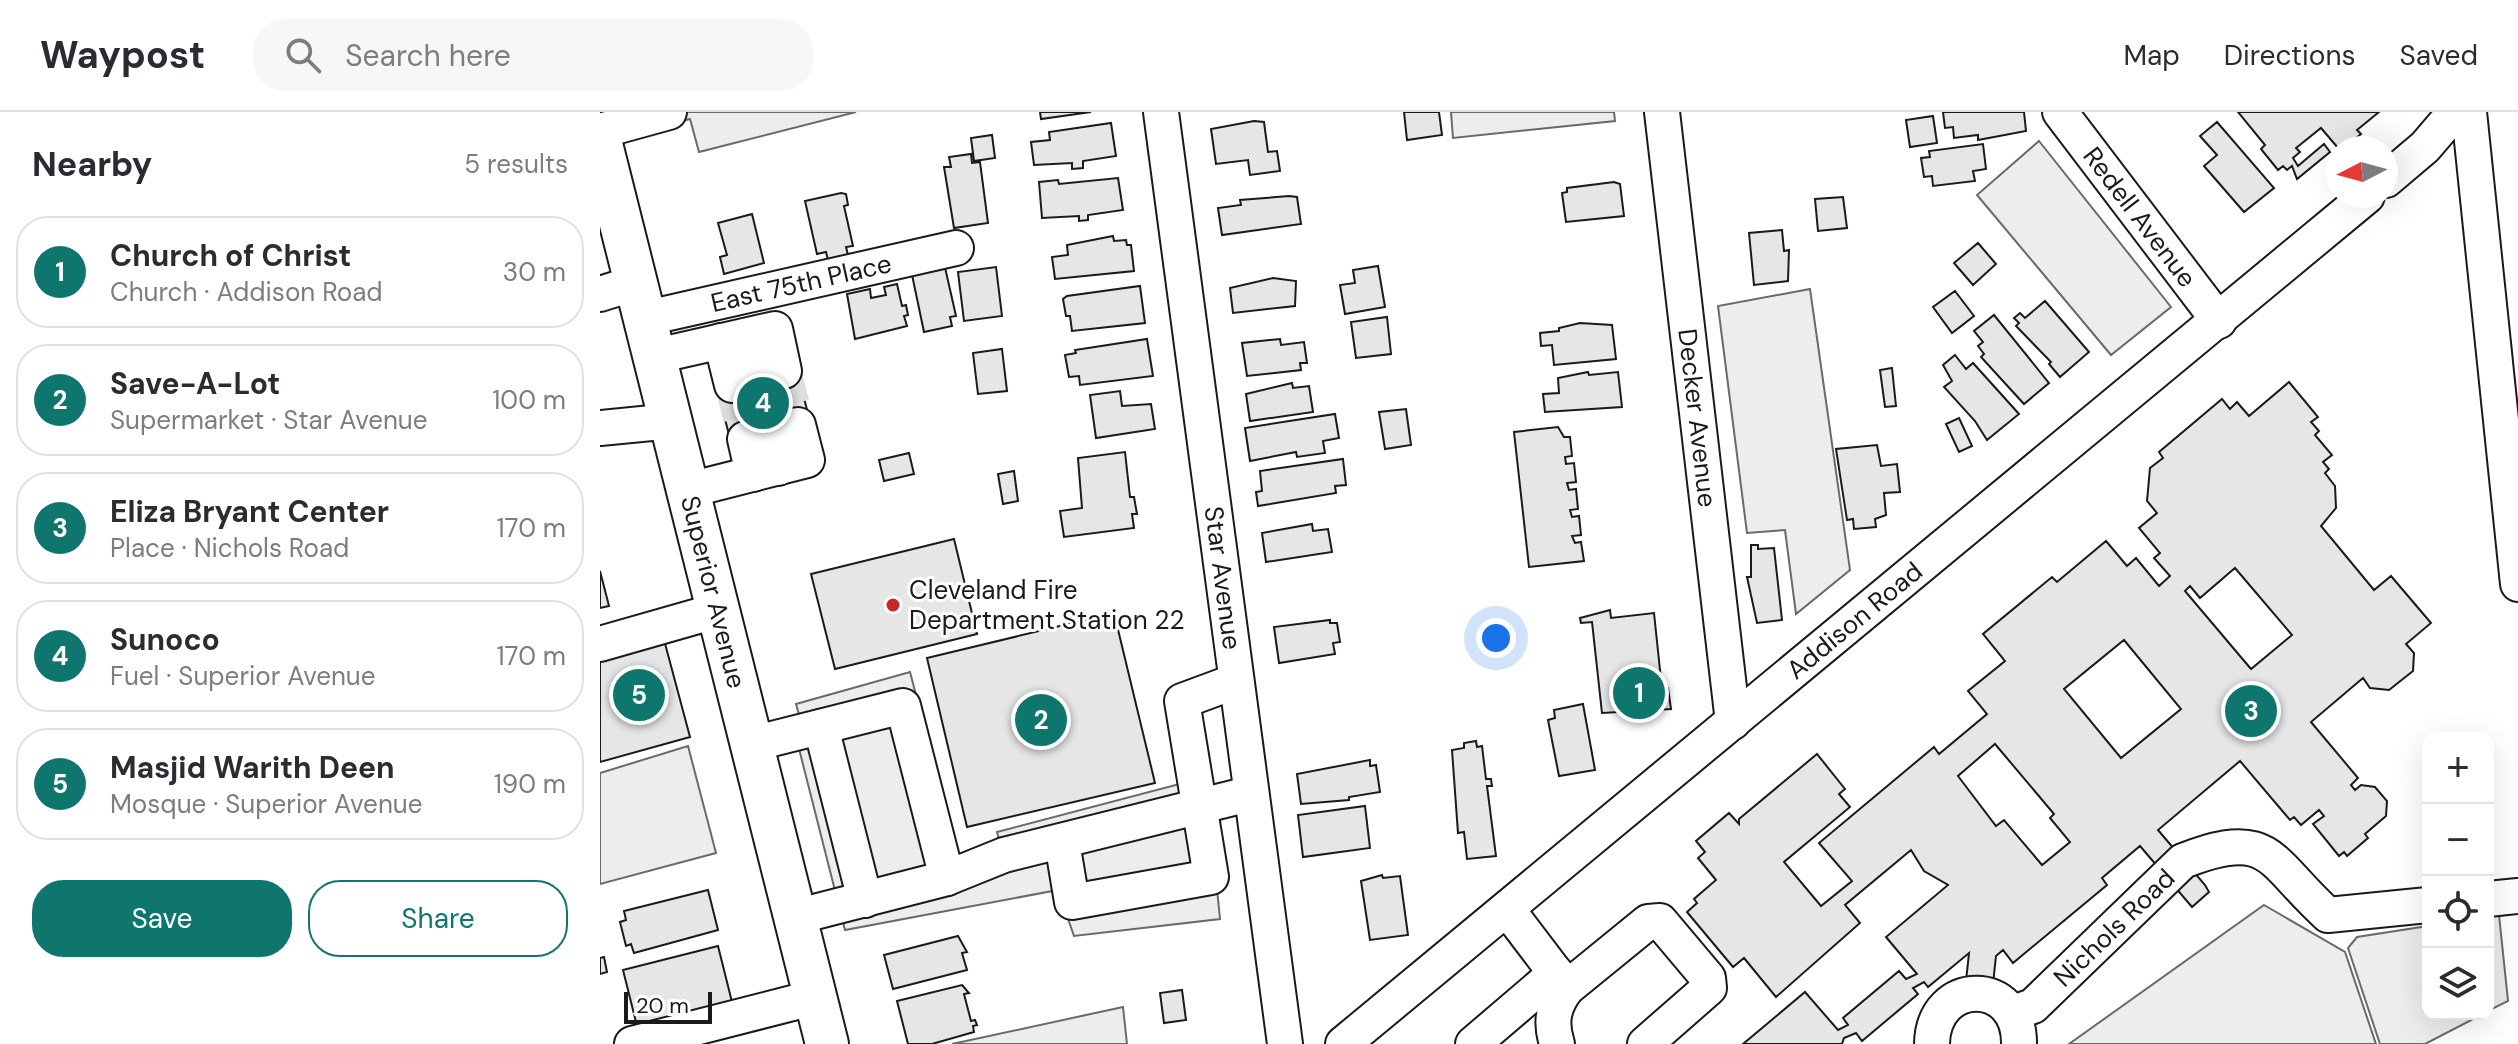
<!DOCTYPE html>
<meta charset="utf-8">
<style>
:root{--surface:#fff;--page:#f7f7f7;--text:#2b2b33;--muted:#7c7c81;--line:#e1e1e2;--accent:#0f766e}
body{margin:0;font-family:"DM Sans",sans-serif;background:var(--page);color:var(--text)}
.controls{position:absolute;right:24px;bottom:24px;display:grid;overflow:hidden;border-radius:16px;box-shadow:0 8px 32px #0002}
.controls button{width:72px;height:72px;display:grid;place-items:center;padding:0;border:0;border-bottom:2px solid var(--line);background:var(--surface);color:var(--text);font:40px sans-serif}
.compass{position:absolute;left:1726px;top:24px;width:72px;height:72px;border-radius:50%;background:var(--surface);box-shadow:0 8px 32px #0002;rotate:264deg}
.scale{position:absolute;left:24px;bottom:20px;width:88px;box-sizing:border-box;padding-left:8px;border:4px solid #1a1a1a;border-top:0;font-size:22px;line-height:28px;white-space:nowrap;color:#1a1a1a;-webkit-text-stroke:6px #fff;paint-order:stroke}
.you{position:absolute;left:896px;top:526px;width:28px;height:28px;margin:-20px;border:6px solid #fff;border-radius:50%;background:#1a73e8;box-shadow:0 0 0 12px #1a73e833}
.badge{display:grid;place-items:center;width:52px;height:52px;border-radius:50%;background:var(--accent);color:#fff;font-size:26px;font-weight:700}
.pin{position:absolute;translate:-50% -50%;border:4px solid #fff;box-shadow:0 2px 8px #0006}
.list{margin:0;padding:0;list-style:none}
h2{display:flex;justify-content:space-between;align-items:center;height:104px;margin:0;padding:0 32px;font-size:34px}
h2 small{font-size:26px;font-weight:400;color:var(--muted)}
.list li{display:grid;grid-template-columns:52px 1fr auto;gap:24px;align-items:center;box-sizing:border-box;height:112px;margin:0 16px 16px;padding:0 16px;border:2px solid var(--line);border-radius:32px}
.list b{display:block;font-size:30px;white-space:nowrap}
.list p{margin:0;font-size:26px;white-space:nowrap;color:var(--muted)}
.list em{font-size:26px;font-style:normal;color:var(--muted)}
.actions{display:flex;gap:16px;padding:24px 32px}
.actions a{flex:1;padding:18px 0;border:2px solid var(--accent);border-radius:32px;text-align:center;font-size:28px;color:var(--accent)}
.actions .main{background:var(--accent);color:#fff}
.icon{flex:none;width:44px;height:44px;fill:none;stroke:currentColor;stroke-width:2;stroke-linecap:round;stroke-linejoin:round}
.map{position:relative;flex:none;width:1918px;height:932px;overflow:hidden}
header{display:flex;align-items:center;gap:48px;box-sizing:border-box;height:112px;padding:0 40px;background:var(--surface);border-bottom:2px solid var(--line)}
header strong{font-size:38px}
nav{display:flex;gap:44px;margin-inline-start:auto;font-size:28px}
.search{width:560px;height:72px;background:var(--page);display:flex;align-items:center;gap:20px;box-sizing:border-box;padding:0 28px;border-radius:32px;color:var(--muted);font-size:30px}
main{display:flex}
aside{flex:1;background:var(--surface)}
.map>svg:first-child{display:block}
.built{fill:#ededed;stroke:#6a6a6a;stroke-width:2}
.building{fill:#e6e6e6;stroke:#1a1a1a;stroke-width:2;fill-rule:evenodd}
.lines{fill:none;stroke-linecap:round;stroke-linejoin:round}
.minor-tunnel{stroke:#ddd;stroke-width:34;stroke-dasharray:34 17;stroke-linecap:butt}
.minor-casing{stroke:#1a1a1a;stroke-width:38}
.major-casing{stroke:#1a1a1a;stroke-width:46}
.minor{stroke:#fff;stroke-width:34}
.major{stroke:#fff;stroke-width:42}
.poi-dot{fill:#c62828;stroke:#fff;stroke-width:3}
.labels{text-anchor:middle;stroke-width:6;stroke-linejoin:round;paint-order:stroke}
.street-label{font-size:26px;fill:#1a1a1a;stroke:#fff}
.poi-label{font-size:26px;fill:#1a1a1a;stroke:#fff;text-anchor:start}
</style>
<header>
<strong>Waypost</strong>
<div class="search"><svg class="icon" aria-label="search" viewBox="0 0 24 24"><circle cx="10" cy="10" r="6"/><path d="M15 15l6 6"/></svg>Search here</div>
<nav><a>Map</a><a>Directions</a><a>Saved</a></nav>
</header>
<main>
<aside>
<h2>Nearby<small>5 results</small></h2>
<ul class="list">
<li><span class="badge">1</span><div><b>Church of Christ</b><p>Church · Addison Road</p></div><em>30 m</em></li>
<li><span class="badge">2</span><div><b>Save-A-Lot</b><p>Supermarket · Star Avenue</p></div><em>100 m</em></li>
<li><span class="badge">3</span><div><b>Eliza Bryant Center</b><p>Place · Nichols Road</p></div><em>170 m</em></li>
<li><span class="badge">4</span><div><b>Sunoco</b><p>Fuel · Superior Avenue</p></div><em>170 m</em></li>
<li><span class="badge">5</span><div><b>Masjid Warith Deen</b><p>Mosque · Superior Avenue</p></div><em>190 m</em></li>
</ul>
<div class="actions"><a class="main">Save</a><a>Share</a></div>
</aside>
<div class="map">
<svg width="1918" height="932" viewBox="0 0 1918 932">
<rect width="100%" height="100%" fill="#fff"/>
<path class="built" d="M54,0H256L99,40L90,7L58,15Z
M851,0H1014L1015,9L853,26Z
M1439,29L1571,195L1511,243L1377,83Z
M1210,177L1250,458L1196,502L1185,418L1147,421L1118,194Z
M310,560L360,750L403,743L397,720L606,665L620,807L474,824L458,778L245,818L193,613L201,610L196,592Z
M88,634L116,741L0,772V661Z
M1664,793L1745,840L1776,932H1469Z
M1899,803L1908,889L1888,899V804Z
M1828,814V902H1883L1825,932H1780L1748,836L1757,825Z
M523,895L527,932H352Z"/>
<path class="building" d="M440,0H491L441,7Z
M804,0H839L842,23L807,28Z
M1343,0H1424L1426,19L1378,28V23L1354,26L1353,15L1345,16Z
M1638,0H1779L1757,18L1761,22L1744,36H1738L1721,16L1696,36L1700,40L1693,46L1698,54L1724,32L1730,40L1697,67L1692,54L1687,58L1683,54L1678,58L1661,37L1665,33Z
M1333,4L1337,31L1310,35L1306,8Z
M654,9L664,10L668,40L677,39L680,59L650,63L648,48L616,52L611,17Z
M1617,10L1674,76L1644,100L1604,54L1617,43L1600,24Z
M511,11L516,44L483,49V56L472,57V51L434,53L431,30L450,28L449,20Z
M392,23L395,46L374,49L371,26Z
M1383,32L1386,57L1373,59L1375,69L1333,74L1332,64L1324,65L1321,46L1330,45L1329,39Z
M371,42L372,51L380,50L388,111L354,116L344,55H351L349,45Z
M518,66L523,98L488,103V108L479,109V104L442,106L439,70L458,68L459,72Z
M1014,70L1020,72L1024,104L966,110L962,81L967,80V76Z
M241,81L246,82L248,93L244,94L253,134L246,135L248,143L228,148L226,140L217,142L205,89Z
M689,84L697,85L701,112L622,123L618,96L641,93L640,88Z
M1243,85L1247,116L1218,119L1215,87Z
M152,102L164,151L124,162L120,145L127,143L118,111Z
M1182,118L1184,139L1189,138L1188,169L1154,173L1149,121Z
M513,124L514,129L526,128L527,133H531L534,159L455,167L452,145L468,143L467,133Z
M1378,131L1396,152L1373,173L1354,151Z
M344,151L356,204L350,205L352,214L324,220L311,158Z
M778,154L785,195L745,202L740,173L755,171L753,158Z
M396,155L402,204L364,209L358,160Z
M673,166L696,169L695,194L633,201L630,176Z
M297,172L302,194L306,193L308,203L304,204L307,214L255,227L247,182L270,177L271,186L286,183L284,175Z
M540,174L545,211L472,219L470,204H466L463,187L467,184Z
M1355,179L1374,204L1352,221L1333,195Z
M1445,189L1489,240L1460,265L1449,252L1451,250L1416,214L1419,211L1414,206L1420,201L1425,206Z
M1394,203L1449,271L1424,292L1381,245L1384,242L1378,234L1383,230L1374,219Z
M787,205L791,242L756,246L751,210Z
M980,211L1012,213L1016,247L954,253L952,233L941,234L940,221L959,219V216Z
M547,227L553,264L480,273L479,264L469,265L465,243L476,241L475,238Z
M680,227L681,233L704,230L707,251H700L701,258L647,264L642,231Z
M402,237L407,279L378,282L373,241Z
M1355,243L1366,257L1373,251L1419,302L1387,328L1375,309L1344,275L1352,269L1343,253Z
M196,256L210,309L131,330L117,277Z
M1292,256L1296,294L1285,295L1280,258Z
M988,260L989,263L1018,260L1022,295L945,300L943,282L959,281L958,266Z
M1689,270L1718,305L1711,310L1719,319L1715,323L1732,343L1723,350L1729,357L1725,361L1735,374L1736,396L1721,414L1774,478L1791,464L1831,511L1806,532L1814,541L1813,559L1789,578L1770,576L1763,566L1711,610L1758,666L1751,673L1755,678L1761,673L1775,675L1787,689L1786,704L1765,722L1768,726L1747,744L1744,740L1739,744L1713,712L1724,704L1719,698L1701,713L1694,705L1690,708L1640,649L1558,718L1605,773L1609,780L1592,795L1540,734L1502,766L1507,773L1413,851L1403,838L1396,844L1393,872L1366,869L1369,841L1328,875L1324,870L1313,876L1318,882L1262,929L1256,921L1244,926L1242,932H1143L1205,880L1238,918L1248,913L1243,906L1299,859L1306,867L1317,862L1286,825L1348,773L1324,759L1311,738L1245,793L1260,811L1176,885L1144,846L1133,855L1087,800L1097,791L1094,787L1116,768L1098,746L1105,740L1096,729L1129,701L1139,712V707L1217,642L1245,677L1239,682L1250,695L1184,750L1221,794L1252,769L1219,731L1334,635L1339,642L1387,602L1368,579L1405,549L1383,522L1452,465L1457,470L1506,429L1527,454L1536,446L1559,474L1570,464L1554,446L1560,441L1539,416L1557,401L1547,389L1550,356L1563,346L1559,340L1622,287L1630,297L1637,290L1649,304ZM1635,456L1692,523L1651,557L1585,479L1590,474L1600,486ZM1524,528L1581,597L1521,646L1464,577ZM1395,632L1454,702L1450,706L1470,730L1442,753L1404,708L1396,714L1358,664Z
M692,271L693,276L709,274L713,300L650,309L646,282Z
M520,279L522,294L551,292L555,317L496,326L490,283Z
M806,297L811,333L785,337L779,300Z
M735,302L739,326L723,329L725,341L697,345L696,340L650,349L645,316Z
M1359,306L1372,334L1359,340L1346,312Z
M958,315L964,325H970L972,344L965,345L966,352L974,351L976,370L967,371L969,378L976,377L978,397L970,398L972,405L979,404L981,423L972,424L975,431L981,430L984,449L929,455L914,320Z
M1277,333L1281,354L1297,352L1300,380L1284,381L1286,403L1275,407L1276,415L1254,417L1253,407L1247,408L1236,337Z
M525,340L530,385H534L537,402H532L534,416L464,425L460,399L482,396L478,346Z
M309,341L314,362L284,369L279,348Z
M743,347L746,373L735,374L736,381L658,394L656,380L662,379L660,359Z
M414,359L418,389L403,392L398,362Z
M712,412L713,419L728,417L732,440L666,450L662,421Z
M354,427L377,522L235,557L211,462Z
M1151,433H1158V437L1174,436L1182,508L1157,511L1147,465H1151Z
M0,459L9,494L0,496Z
M1010,498L1011,506L1054,501L1062,577L1068,576L1071,597L1002,601L992,510L981,511L980,506Z
M514,501L555,671L367,715L327,546Z
M730,508V511H737L740,530L733,531L735,542L679,551L674,515Z
M63,524L90,625L0,650V541Z
M983,592L995,658L959,664L948,608L955,606L954,598Z
M876,629L877,635L882,634L886,667H891L892,674H887L896,744L867,747L864,720L858,721L852,638L864,636V631Z
M770,648V654L776,653L780,680L749,685V688L701,692L697,662Z
M765,694L770,736L703,745L698,703Z
M782,763L783,766L800,764L808,823L770,828L761,769Z
M108,778L118,818L34,841L31,832L26,834L20,810L26,808L24,799Z
M358,824L367,840L362,841L367,858L293,877L284,843Z
M118,834L132,890L37,914L23,858Z
M4,845L7,860L0,862V846Z
M362,873L369,881L364,882L371,909L375,908L377,913L373,914L374,920L332,932H308L297,889Z
M582,878L586,908L564,911L560,881Z"/>
<g class="lines">
<path class="minor-tunnel" d="M184,259L198,313
M157,267L170,320
M132,273L145,327"/>
<g class="minor-casing">
<g id="minor">
<path id="s1" d="M561,0L685,932"/>
<path id="s2" d="M1062,0L1133,610"/>
<path id="s3" d="M1460,0L1619,209"/>
<path d="M1869,0L1918,472"/>
<path d="M0,19L69,0"/>
<path d="M1786,68L1825,35L1855,0"/>
<path d="M0,182L38,170"/>
<path id="s4" d="M47,206L356,136"/>
<path d="M146,224L157,267"/>
<path d="M121,229L132,273"/>
<path d="M56,244L175,217L184,259"/>
<path d="M0,316L72,309"/>
<path d="M170,320L178,356"/>
<path d="M145,327L153,362"/>
<path d="M89,378L207,348L198,313"/>
<path d="M0,532L119,498"/>
<path d="M221,615L265,788"/>
<path d="M152,632L303,594L347,766"/>
<path d="M462,730L472,790L611,765L582,589L636,569"/>
<path d="M1888,787L1918,784"/>
<path d="M907,797L967,876"/>
<path d="M195,805L347,766L404,743L649,682"/>
<path id="s5" d="M1413,901L1433,894L1583,749C1672,714 1669,750 1728,803L1828,793"/>
<path d="M32,932L216,885"/>
<path id="s6" d="M743,932L1767,84"/>
<path d="M873,932L956,861"/>
<path d="M957,932C950,910 953,894 967,876L1048,810L1060,809L1108,866L1109,876L1045,932"/>
<path d="M1332,932C1333,865 1420,865 1419,932"/>
</g>
</g>
<g class="major-casing">
<g id="major">
<path id="s7" d="M0,28L227,932"/>
</g>
</g>
<use href="#minor" class="minor"/>
<use href="#major" class="major"/>
</g>
<circle class="poi-dot" cx="293" cy="493" r="8"/>
<g class="labels">
<g class="street-label">
<text dy="9" stroke="none"><textPath href="#s3" startOffset="132">Redell Avenue</textPath></text>
<text dy="9" stroke="none"><textPath href="#s4" startOffset="158">East 75th Place</textPath></text>
<text dy="9" stroke="none"><textPath href="#s2" startOffset="308">Decker Avenue</textPath></text>
<text dy="9" stroke="none"><textPath href="#s1" startOffset="470">Star Avenue</textPath></text>
<text dy="9" stroke="none"><textPath href="#s7" startOffset="466">Superior Avenue</textPath></text>
<text dy="9" stroke="none"><textPath href="#s6" startOffset="664">Addison Road</textPath></text>
<text dy="9" stroke="none"><textPath href="#s5" startOffset="134">Nichols Road</textPath></text>
</g>
<g class="poi-label">
<text x="309" y="487">Cleveland Fire<tspan x="309" dy="30">Department Station 22</tspan></text>
</g>
</g>
</svg>
<div class="controls">
<button>+</button>
<button>−</button>
<button><svg class="icon" aria-label="locate" viewBox="0 0 24 24"><circle cx="12" cy="12" r="6"/><path d="M12 2v4M12 18v4M2 12h4M18 12h4"/></svg></button>
<button><svg class="icon" aria-label="layers" viewBox="0 0 24 24"><path d="M12 4l9 5-9 5-9-5zM3 14l9 5 9-5"/></svg></button>
</div>
<svg class="compass" viewBox="-18 -18 36 36"><path d="M0-13l5 13h-10z" fill="#e53935"/><path d="M0 13l5-13h-10z" fill="#7c7c81"/></svg>
<div class="scale">20 m</div>
<div class="you"></div>
<div class="pin badge" style="left:1039px;top:581px">1</div>
<div class="pin badge" style="left:441px;top:608px">2</div>
<div class="pin badge" style="left:1651px;top:599px">3</div>
<div class="pin badge" style="left:163px;top:291px">4</div>
<div class="pin badge" style="left:39px;top:583px">5</div>
</div>
</main>
